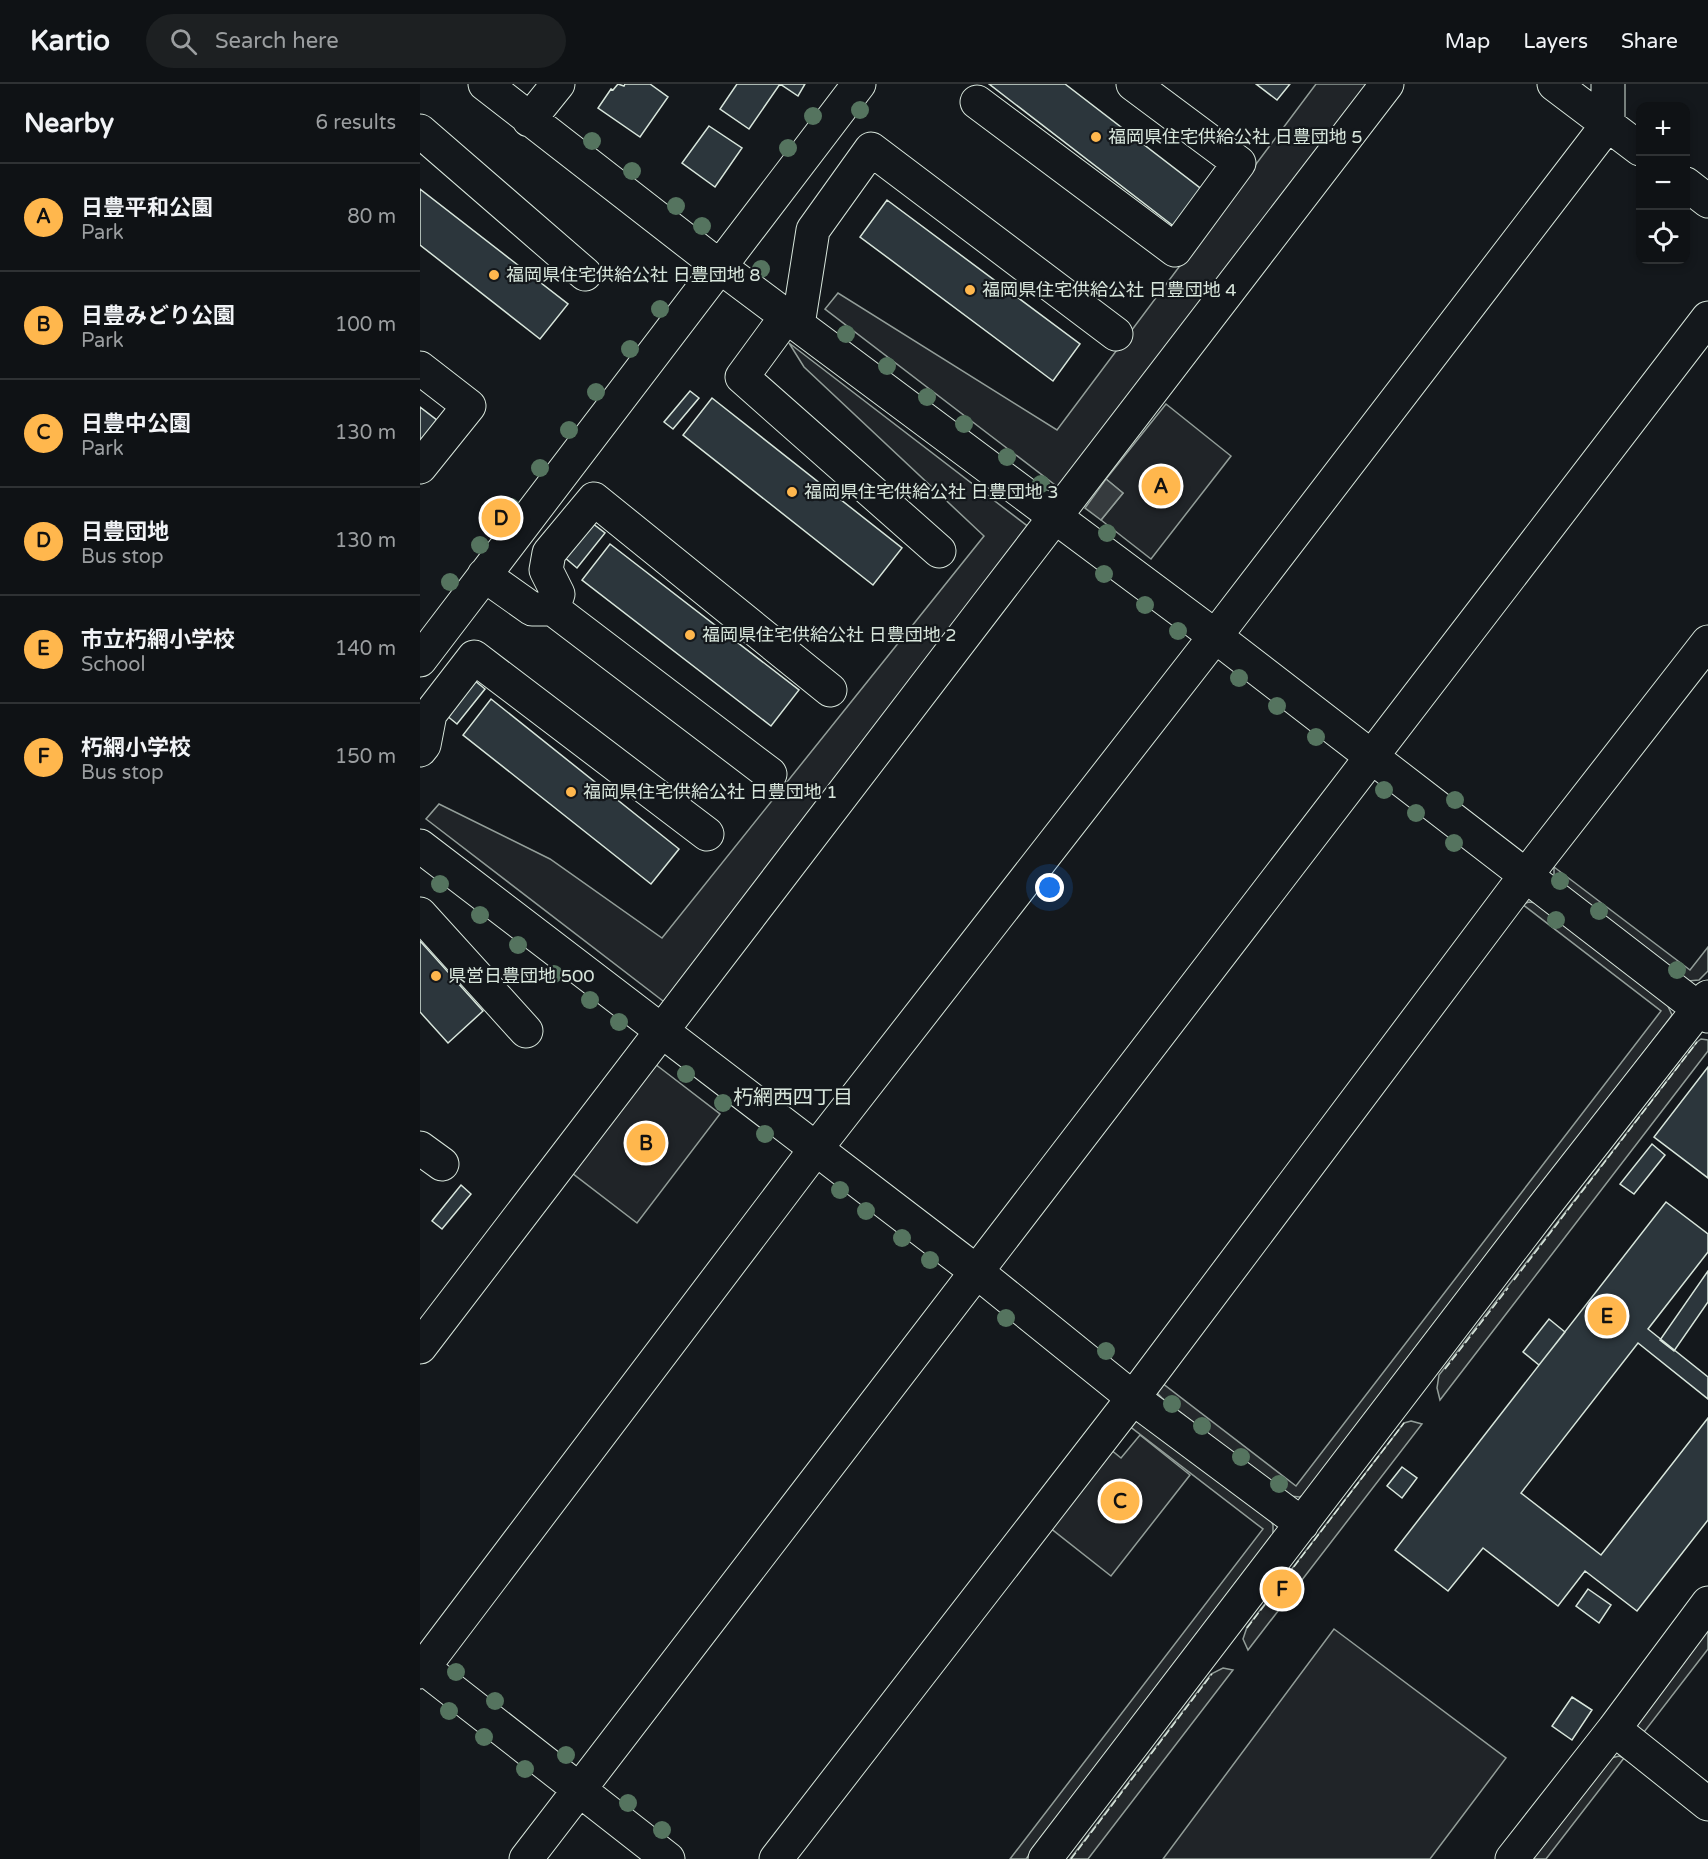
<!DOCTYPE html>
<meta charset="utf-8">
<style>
:root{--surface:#0f1215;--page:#1d2022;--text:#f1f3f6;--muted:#9b9ea0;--line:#2f3234;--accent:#ffb74d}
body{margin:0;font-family:"Varela Round","Noto Sans JP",sans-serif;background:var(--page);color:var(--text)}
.controls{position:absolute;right:18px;top:18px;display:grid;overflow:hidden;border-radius:12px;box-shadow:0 3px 9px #0003}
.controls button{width:54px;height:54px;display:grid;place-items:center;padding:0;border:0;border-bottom:2px solid var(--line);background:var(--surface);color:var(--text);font:30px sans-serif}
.you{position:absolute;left:630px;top:804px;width:21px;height:21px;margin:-15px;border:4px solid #fff;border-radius:50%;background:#1a73e8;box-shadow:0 0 0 9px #1a73e833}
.badge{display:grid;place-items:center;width:39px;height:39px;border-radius:50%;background:var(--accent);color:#111;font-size:20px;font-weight:700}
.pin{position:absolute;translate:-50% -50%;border:3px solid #fff;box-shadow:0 2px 6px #0006}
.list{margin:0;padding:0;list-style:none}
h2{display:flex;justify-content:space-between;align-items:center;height:78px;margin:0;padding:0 24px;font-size:26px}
h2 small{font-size:20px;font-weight:400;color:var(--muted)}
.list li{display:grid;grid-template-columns:39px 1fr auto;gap:18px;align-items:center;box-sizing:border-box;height:108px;padding:0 24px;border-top:2px solid var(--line)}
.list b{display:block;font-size:22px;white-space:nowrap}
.list p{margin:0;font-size:20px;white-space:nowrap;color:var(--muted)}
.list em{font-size:20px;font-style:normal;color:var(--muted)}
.icon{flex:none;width:33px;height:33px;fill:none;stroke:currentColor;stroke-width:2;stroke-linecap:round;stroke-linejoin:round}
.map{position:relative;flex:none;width:1288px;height:1775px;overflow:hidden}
header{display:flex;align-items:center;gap:36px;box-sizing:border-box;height:84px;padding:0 30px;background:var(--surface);border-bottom:2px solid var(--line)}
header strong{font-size:28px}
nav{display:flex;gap:33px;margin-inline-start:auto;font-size:21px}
.search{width:420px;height:54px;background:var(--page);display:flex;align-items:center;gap:15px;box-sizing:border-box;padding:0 21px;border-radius:33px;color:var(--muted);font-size:22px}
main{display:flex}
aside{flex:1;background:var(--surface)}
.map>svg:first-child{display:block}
.green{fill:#202428;stroke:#939e99;stroke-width:1.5}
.parking{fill:#24282b;stroke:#939e99;stroke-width:1.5}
.water{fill:#363b3e;stroke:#939e99;stroke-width:1.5}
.building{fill:#2c363c;stroke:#d8e6dc;stroke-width:1.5}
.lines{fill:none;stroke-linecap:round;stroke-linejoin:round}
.minor-casing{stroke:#d8e6dc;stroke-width:35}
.minor{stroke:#14181c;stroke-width:33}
.fence{stroke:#d8e6dc;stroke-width:1.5;stroke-dasharray:8 3;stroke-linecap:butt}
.tree{fill:#55745f}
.poi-dot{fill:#ffb74d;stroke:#14181c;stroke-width:2}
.labels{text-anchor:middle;stroke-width:4.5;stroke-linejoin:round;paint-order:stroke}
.poi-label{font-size:18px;fill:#d8e6dc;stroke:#14181c;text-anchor:start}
.neighbourhood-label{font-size:20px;fill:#d8e6dc;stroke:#14181c}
</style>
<header>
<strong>Kartio</strong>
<div class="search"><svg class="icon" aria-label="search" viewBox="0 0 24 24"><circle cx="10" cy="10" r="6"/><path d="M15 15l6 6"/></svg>Search here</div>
<nav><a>Map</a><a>Layers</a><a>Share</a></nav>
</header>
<main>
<aside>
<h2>Nearby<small>6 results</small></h2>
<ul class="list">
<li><span class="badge">A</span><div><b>日豊平和公園</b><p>Park</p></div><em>80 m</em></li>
<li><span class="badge">B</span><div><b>日豊みどり公園</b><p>Park</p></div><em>100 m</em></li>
<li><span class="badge">C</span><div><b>日豊中公園</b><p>Park</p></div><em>130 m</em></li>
<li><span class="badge">D</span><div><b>日豊団地</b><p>Bus stop</p></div><em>130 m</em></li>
<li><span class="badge">E</span><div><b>市立朽網小学校</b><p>School</p></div><em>140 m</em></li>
<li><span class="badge">F</span><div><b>朽網小学校</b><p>Bus stop</p></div><em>150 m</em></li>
</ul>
</aside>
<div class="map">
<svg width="1288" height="1775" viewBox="0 0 1288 1775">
<rect width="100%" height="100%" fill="#14181c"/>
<path class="green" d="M896,0H952L643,407L405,225L418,209L637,346Z
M369,259L610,444L247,920L6,735L19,720L130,775L242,854L564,452L384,283Z
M746,320L811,372L731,475L681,436L703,409L686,395Z
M235,980L300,1030L217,1139L152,1089Z
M720,1351L770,1391L691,1492L629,1443L690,1365L701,1374Z
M914,1545L1086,1674L1010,1775H743Z"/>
<path class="parking" d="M1134,783L1270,886L1288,863V887L1279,896L1268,897L1136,797L1134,791Z
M1109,818L1117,819L1246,918L1252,931L1250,934L885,1410L880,1413L869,1412L742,1314L737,1309L738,1296L876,1402L1241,927L1102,820Z
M1281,955L1288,956V967L1020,1316L1017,1304L1019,1291L1277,958Z
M717,1336L850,1435L853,1441V1452L606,1775H590L843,1445L708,1341Z
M991,1337L1002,1340L828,1566L823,1555L827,1543L984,1339Z
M1288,1545V1565L1221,1652L1217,1645V1639Z
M803,1584L813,1586L668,1775H650L791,1590Z
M1199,1672L1204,1674L1126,1775H1110L1187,1675Z"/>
<path class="water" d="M686,395L703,409L681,436L665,424Z"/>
<path class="building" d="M198,0L204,2L205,0H230L248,13L220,53L178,24L191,5L193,6Z
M317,0H360L329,45L300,25Z
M360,0H385L378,12Z
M569,0H645L784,107L756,144Z
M836,0H870L857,16Z
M289,42L322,64L295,103L262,79Z
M0,105L148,220L120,255L0,161Z
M467,116L660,260L633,297L440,153Z
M270,307L279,314L253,345L244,338Z
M292,314L482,464L453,501L263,351Z
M0,323L22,340L0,368Z
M172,439L185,449L157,484L144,473Z
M190,460L379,606L351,642L162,496Z
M54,596L65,605L37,640L26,631Z
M71,615L259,765L231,800L43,651Z
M0,857L63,927L28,959L0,928Z
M1288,983V1094L1234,1053Z
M1232,1060L1245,1071L1214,1110L1200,1100Z
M41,1101L51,1110L22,1145L12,1137Z
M1246,1118L1288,1150V1168L1228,1245L1288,1293V1315L1218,1259L1101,1409L1181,1471L1288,1334V1436L1217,1527L1165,1487L1138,1522L1063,1464L1028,1507L975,1466Z
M1288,1187V1218L1254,1267L1240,1256Z
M1129,1235L1145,1248L1119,1281L1103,1268Z
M982,1383L997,1394L982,1414L967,1402Z
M1168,1505L1191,1521L1179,1539L1156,1522Z
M1152,1613L1172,1626L1152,1656L1132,1642Z"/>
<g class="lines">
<g class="minor-casing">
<path id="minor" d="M65,0L299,182L795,552L1288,932
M1134,0L1220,65
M557,18L755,166L819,79L713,0
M109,36L138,0
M0,47L165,190
M1266,100L1288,117
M366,233L322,293L519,467
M378,241L393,146L451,65L696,250
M0,284L49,322L0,383
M64,491L112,525H133L138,510L126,486L129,469L174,415L410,606
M133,525L350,690
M0,576L439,0
M0,666L4,661L10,630L54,573L287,750
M0,762L557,1188L713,1314L882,1440
M0,830L106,947
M0,1064L22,1080
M0,1263C320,841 645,421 967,0
M0,1581L248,1775
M0,1588L395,1066L807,537L1188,40V0
M1194,1645L1288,1720
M106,1775C501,1262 892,746 1288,234
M356,1775L713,1314L1093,808L1288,558
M625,1775L1122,1125L1288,913
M1092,1775L1194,1645L1288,1519"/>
</g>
<use href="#minor" class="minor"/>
<path class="fence" d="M1094,1196L1277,958
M1025,1285L1088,1204
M827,1544L984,1339
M651,1775L792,1590"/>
</g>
<g class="tree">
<circle cx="440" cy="26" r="9"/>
<circle cx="393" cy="32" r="9"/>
<circle cx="172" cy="57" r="9"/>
<circle cx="368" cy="64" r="9"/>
<circle cx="212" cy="87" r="9"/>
<circle cx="256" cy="122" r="9"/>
<circle cx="282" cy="142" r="9"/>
<circle cx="341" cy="185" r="9"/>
<circle cx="240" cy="225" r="9"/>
<circle cx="426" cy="250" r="9"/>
<circle cx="210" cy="265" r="9"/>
<circle cx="467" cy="282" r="9"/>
<circle cx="176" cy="308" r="9"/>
<circle cx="507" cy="313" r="9"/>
<circle cx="544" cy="340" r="9"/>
<circle cx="149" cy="346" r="9"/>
<circle cx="587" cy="373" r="9"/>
<circle cx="120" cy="384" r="9"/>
<circle cx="621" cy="400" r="9"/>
<circle cx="91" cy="423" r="9"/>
<circle cx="687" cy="449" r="9"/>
<circle cx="60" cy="461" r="9"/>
<circle cx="684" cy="490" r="9"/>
<circle cx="30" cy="498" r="9"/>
<circle cx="725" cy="521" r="9"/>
<circle cx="758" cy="547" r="9"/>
<circle cx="819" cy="594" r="9"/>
<circle cx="857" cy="622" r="9"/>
<circle cx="896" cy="653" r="9"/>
<circle cx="964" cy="706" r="9"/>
<circle cx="1035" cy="716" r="9"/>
<circle cx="996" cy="729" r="9"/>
<circle cx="1034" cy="759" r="9"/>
<circle cx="1140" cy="797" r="9"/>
<circle cx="20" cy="800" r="9"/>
<circle cx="1179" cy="827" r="9"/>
<circle cx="60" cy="831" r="9"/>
<circle cx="1136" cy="836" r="9"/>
<circle cx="98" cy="861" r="9"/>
<circle cx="1257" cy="886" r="9"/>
<circle cx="134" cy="890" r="9"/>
<circle cx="170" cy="916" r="9"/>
<circle cx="199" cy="938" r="9"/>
<circle cx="266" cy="990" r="9"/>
<circle cx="303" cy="1019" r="9"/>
<circle cx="345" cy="1050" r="9"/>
<circle cx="420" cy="1106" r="9"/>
<circle cx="446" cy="1127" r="9"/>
<circle cx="482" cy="1154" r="9"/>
<circle cx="510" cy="1176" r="9"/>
<circle cx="586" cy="1234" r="9"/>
<circle cx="686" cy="1267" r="9"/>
<circle cx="752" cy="1320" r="9"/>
<circle cx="782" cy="1342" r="9"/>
<circle cx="821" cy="1373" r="9"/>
<circle cx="859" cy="1400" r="9"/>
<circle cx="36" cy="1588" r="9"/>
<circle cx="75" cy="1617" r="9"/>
<circle cx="29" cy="1627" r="9"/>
<circle cx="64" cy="1653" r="9"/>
<circle cx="146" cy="1671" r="9"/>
<circle cx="105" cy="1685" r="9"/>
<circle cx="208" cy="1719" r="9"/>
<circle cx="242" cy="1746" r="9"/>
</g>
<g class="poi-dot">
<circle cx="676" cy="53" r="6"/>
<circle cx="74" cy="191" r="6"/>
<circle cx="550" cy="206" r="6"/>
<circle cx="372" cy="408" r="6"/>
<circle cx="270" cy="551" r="6"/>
<circle cx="151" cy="708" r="6"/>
<circle cx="16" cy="892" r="6"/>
</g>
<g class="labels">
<g class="poi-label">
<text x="688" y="59">福岡県住宅供給公社 日豊団地 5</text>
<text x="86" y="197">福岡県住宅供給公社 日豊団地 8</text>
<text x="562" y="212">福岡県住宅供給公社 日豊団地 4</text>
<text x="384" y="414">福岡県住宅供給公社 日豊団地 3</text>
<text x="282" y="557">福岡県住宅供給公社 日豊団地 2</text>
<text x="163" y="714">福岡県住宅供給公社 日豊団地 1</text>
<text x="28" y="898">県営日豊団地 500</text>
</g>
<g class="neighbourhood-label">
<text x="373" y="1020">朽網西四丁目</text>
</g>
</g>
</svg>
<div class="controls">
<button>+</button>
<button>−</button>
<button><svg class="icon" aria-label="locate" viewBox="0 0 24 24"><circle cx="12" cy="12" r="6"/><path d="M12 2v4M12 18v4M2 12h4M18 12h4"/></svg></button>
</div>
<div class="you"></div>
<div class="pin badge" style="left:741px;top:402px">A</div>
<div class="pin badge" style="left:226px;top:1059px">B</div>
<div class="pin badge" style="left:700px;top:1417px">C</div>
<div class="pin badge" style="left:81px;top:434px">D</div>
<div class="pin badge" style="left:1187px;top:1232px">E</div>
<div class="pin badge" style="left:862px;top:1505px">F</div>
</div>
</main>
